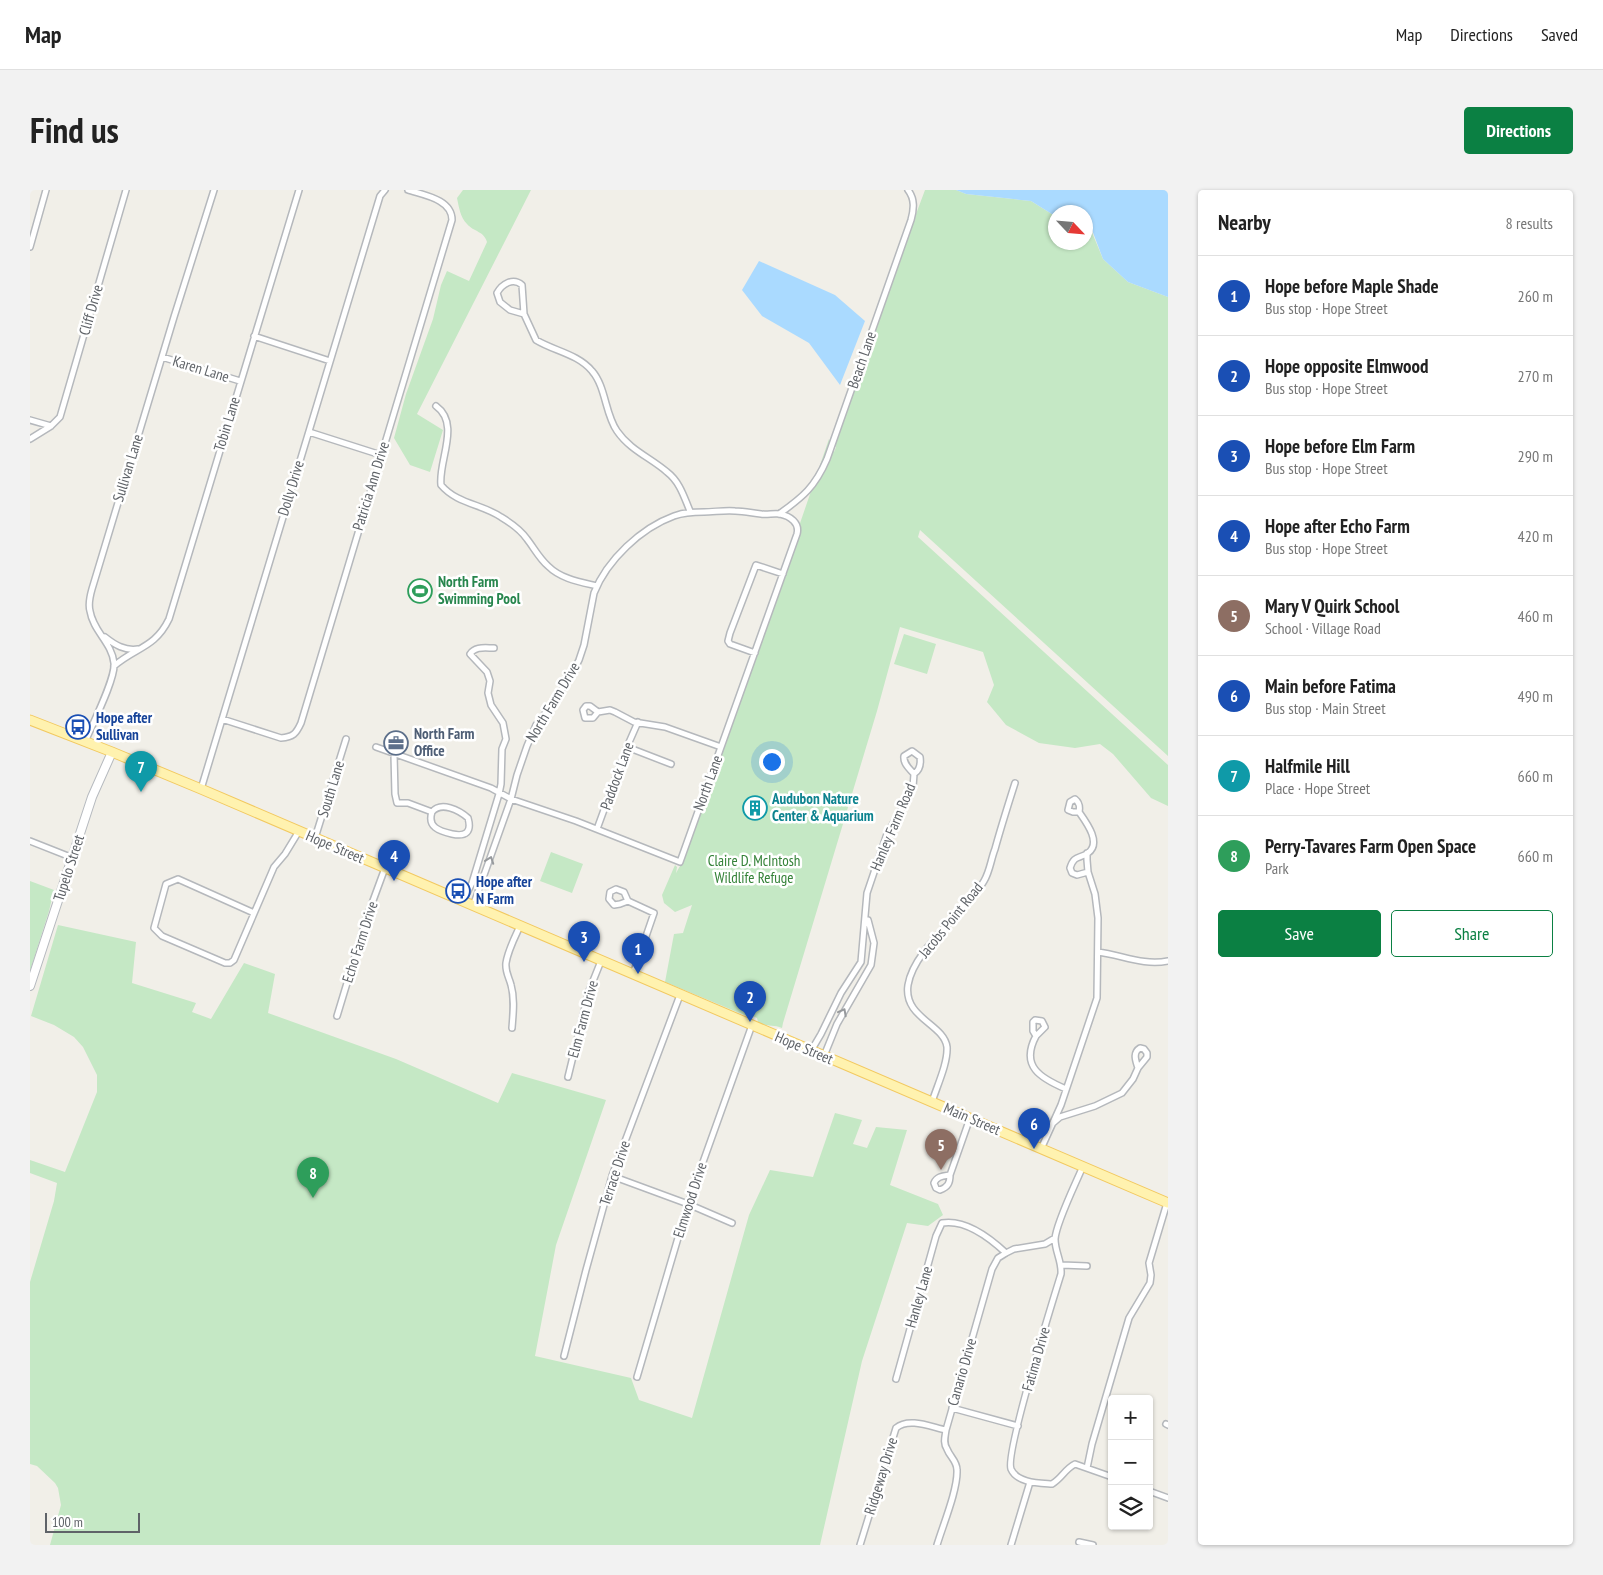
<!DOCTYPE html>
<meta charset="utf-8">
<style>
:root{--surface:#fff;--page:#f2f2f2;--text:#222;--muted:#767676;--line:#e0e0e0;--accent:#0b8043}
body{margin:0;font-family:"PT Sans Narrow",sans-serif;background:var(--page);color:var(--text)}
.controls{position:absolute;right:15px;bottom:15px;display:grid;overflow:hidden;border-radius:5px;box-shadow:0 1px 4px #0004}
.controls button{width:45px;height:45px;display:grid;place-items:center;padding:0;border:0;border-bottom:1px solid var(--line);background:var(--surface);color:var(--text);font:25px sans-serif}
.compass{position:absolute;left:1018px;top:15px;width:45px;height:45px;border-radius:50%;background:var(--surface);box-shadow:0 1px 4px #0004;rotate:116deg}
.scale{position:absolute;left:15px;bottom:12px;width:95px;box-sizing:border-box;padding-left:5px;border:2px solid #5f6368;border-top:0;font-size:14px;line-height:18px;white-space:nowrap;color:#5f6368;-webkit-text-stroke:4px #fff;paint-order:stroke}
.you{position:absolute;left:741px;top:571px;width:18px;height:18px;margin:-12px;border:4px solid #fff;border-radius:50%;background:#1a73e8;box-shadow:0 0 0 8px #1a73e833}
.badge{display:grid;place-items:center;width:32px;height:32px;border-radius:50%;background:var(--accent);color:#fff;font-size:16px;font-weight:700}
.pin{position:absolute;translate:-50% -41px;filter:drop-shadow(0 1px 2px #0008)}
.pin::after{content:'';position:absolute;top:26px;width:18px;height:15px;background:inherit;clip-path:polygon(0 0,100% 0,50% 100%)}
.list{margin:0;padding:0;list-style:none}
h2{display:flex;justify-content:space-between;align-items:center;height:65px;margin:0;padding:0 20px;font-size:21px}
h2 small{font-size:16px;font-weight:400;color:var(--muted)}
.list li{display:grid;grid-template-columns:32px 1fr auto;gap:15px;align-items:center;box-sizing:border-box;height:80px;padding:0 20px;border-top:1px solid var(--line)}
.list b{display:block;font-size:19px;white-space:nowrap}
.list p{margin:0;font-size:16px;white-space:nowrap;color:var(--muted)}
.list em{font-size:16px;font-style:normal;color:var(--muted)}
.actions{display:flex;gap:10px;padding:15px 20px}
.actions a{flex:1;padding:11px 0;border:1px solid var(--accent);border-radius:5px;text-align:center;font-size:18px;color:var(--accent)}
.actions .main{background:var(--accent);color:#fff}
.icon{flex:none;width:28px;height:28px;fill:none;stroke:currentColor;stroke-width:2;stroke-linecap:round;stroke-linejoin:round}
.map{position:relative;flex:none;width:1138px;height:1355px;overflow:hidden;border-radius:5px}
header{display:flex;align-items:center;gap:30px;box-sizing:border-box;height:70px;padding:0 25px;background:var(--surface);border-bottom:1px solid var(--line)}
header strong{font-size:24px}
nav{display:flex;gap:28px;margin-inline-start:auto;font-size:18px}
.intro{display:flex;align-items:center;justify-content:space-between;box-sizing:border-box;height:120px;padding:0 30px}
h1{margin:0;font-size:35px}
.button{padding:12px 22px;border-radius:5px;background:var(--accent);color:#fff;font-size:18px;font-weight:700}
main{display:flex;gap:30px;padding:0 30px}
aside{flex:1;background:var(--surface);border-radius:5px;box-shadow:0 1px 4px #0004}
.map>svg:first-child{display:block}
.green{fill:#c5e8c5}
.water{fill:#aadaff}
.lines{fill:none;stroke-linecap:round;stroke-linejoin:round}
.street-casing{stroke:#b5b8bc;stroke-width:8}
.secondary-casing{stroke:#b6babf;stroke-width:10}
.primary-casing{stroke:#f2c960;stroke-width:11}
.street{stroke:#fff;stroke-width:5}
.secondary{stroke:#fff;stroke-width:8}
.primary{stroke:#fff2af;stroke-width:9}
.oneway{stroke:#979a9d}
.labels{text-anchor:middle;stroke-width:5;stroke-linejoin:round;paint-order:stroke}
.street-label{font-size:15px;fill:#5f6368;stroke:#fff}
.leisure-label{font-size:15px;font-weight:bold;fill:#27864d;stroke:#fff;text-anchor:start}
.transit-label{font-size:15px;font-weight:bold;fill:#164399;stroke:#fff;text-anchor:start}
.service-label{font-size:15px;font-weight:bold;fill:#4e5e75;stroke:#fff;text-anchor:start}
.culture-label{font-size:15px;font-weight:bold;fill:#0d838f;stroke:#fff;text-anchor:start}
.park-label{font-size:15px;fill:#348238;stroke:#fff}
</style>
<header>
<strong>Map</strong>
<nav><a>Map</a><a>Directions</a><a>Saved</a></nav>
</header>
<div class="intro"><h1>Find us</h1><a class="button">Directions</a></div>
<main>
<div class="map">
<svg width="1138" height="1355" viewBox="0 0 1138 1355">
<rect width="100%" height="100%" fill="#f1efe8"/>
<path class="green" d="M433,0H501L387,224L413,240L400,282L380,275L364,248L376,204L403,129L411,95L417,81L439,91L457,52C454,41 444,42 437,34C430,27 429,17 427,8Z
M895,0H926L936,4L1001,11L1025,26L1026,52H1056V38L1061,40L1073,69L1098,92L1138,107V566L890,340L888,347L1138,575V616L1121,608L1083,564L1070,554L1045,558L1009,553L976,535L957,512L964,495L953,462L870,437L847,521L753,833L752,838C743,834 736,837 728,832L727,828L721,825L719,827L635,792L644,744L653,743L662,715L645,722L634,713L632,705L645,675L647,677L646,683L650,676H652L799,249L804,262L806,257L801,252Z
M874,444L906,454L897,484L864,474Z
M521,662L553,674L542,703L510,691Z
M0,691L24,700L19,721L0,781Z
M28,735L106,752L102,793L166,813L162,822L181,829L214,773L245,784L238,823L366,869L468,913L482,883L576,910L526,1055L505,1166L601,1188L609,1210L662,1228L719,1025L740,980L783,987L805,923L832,930L823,954L837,958L846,937L877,940L860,995L908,1014L913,1025L898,1036L877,1033L832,1171L790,1355H20L31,1315L28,1298L25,1293L7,1276L0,1274V1092L24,1011L27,993L0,983V970L35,982L67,902V885L53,857L44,847L24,835L1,826Z"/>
<path class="water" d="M926,0H1138V107L1098,92L1073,69L1062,40L1056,38V22H1026L1025,26L1001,11L936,4Z
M729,71L805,105L835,131L810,195L779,153L732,126L712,100Z"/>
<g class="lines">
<g class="street-casing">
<path id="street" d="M0,57L16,0
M494,124L480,120L470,112L467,103C472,94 483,87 492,95L494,124L506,150C524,161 548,164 562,181C576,197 575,224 587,241C600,260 621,268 637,282C650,292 654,307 660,321
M224,146L300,171
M132,167L210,191
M406,216C431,234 408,271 411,295C427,314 452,314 471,327C481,333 490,339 497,349C504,358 509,368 518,376C531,389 550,392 567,396
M0,230L21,236
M279,242L351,265
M0,249L21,236L30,227L96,0
M749,324C773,307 785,297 797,269L881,30C884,19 885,9 878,0
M75,447C85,455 95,461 108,459
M725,463L700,454L698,451L700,443L726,375L753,384
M84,476C106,457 125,458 139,429L269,0
M556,516H560L568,522L563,528H555L553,520Z
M568,522L580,520L585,522L604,532L635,537L691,557
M192,529L251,548C263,547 266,544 271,533L422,30C422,9 393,5 378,0
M55,552C62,535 86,488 84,473C82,453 63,441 60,421C58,414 60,406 62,399L144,127L184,0
M346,557L461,598L481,609L546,631L650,672L767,344C770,333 760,326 750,324C744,323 737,325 731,324C722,323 714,321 705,321C695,320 684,322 674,322C664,322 655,322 644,326C611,338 577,370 564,403L554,455L549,470L542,484L522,515L506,535L497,556L487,585L481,609L443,716
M597,557L641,574
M364,564L365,604L367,613H378L402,622C411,611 429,620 438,628C442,642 436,647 422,644C409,641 397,637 402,622
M171,599L350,6L355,0
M1045,609C1050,613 1050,617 1049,622H1043L1038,620L1040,612Z
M1049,622C1056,632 1072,653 1058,663C1049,669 1044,665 1040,678L1042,683L1047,685L1058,682
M567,639L597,557L608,532
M285,648L316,549
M0,651L43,668
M433,711L442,693L469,604L471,594L472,559L476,549L473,533L461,515L458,503L460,491L457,482L440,464C445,456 455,458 464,458
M598,711L590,714L584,715L579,709L580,702L586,699L594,702L598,711L624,723L603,784
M224,723L148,689L136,694L124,738L132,746L195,773H200L204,770L244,677L255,664L269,641
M1068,762C1092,765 1113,776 1138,771
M307,826L337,727L355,678
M1005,830L1012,831L1015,837L1006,846L1003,841V832Z
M482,838C483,824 485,809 481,795C479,787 475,782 476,773C478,760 485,747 490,736
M1006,846C990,876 1010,888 1036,899
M1110,858L1114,859L1117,863V867L1108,878C1106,871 1102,863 1110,858Z
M781,861L791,844L811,803L831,772L837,703L857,644L878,608L883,597L884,584C880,579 873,574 874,566L882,561L890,567C891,574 890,580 884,584
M794,866L807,834L841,775L844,753L838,730
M538,887L559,801L571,771
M902,912C907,896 918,873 917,857C914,834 873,828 878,795C884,758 935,724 954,691C960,681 961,669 965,659C971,637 978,615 985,593
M1023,933L1030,927L1065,916L1092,903L1103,889L1108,878
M1011,959L1031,915L1067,808L1068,728L1065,704L1058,682L1057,670V663
M1053,976C1046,993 1026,1033 1025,1049C1025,1062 1032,1071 1031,1084C1023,1110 975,1264 981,1279C987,1293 1009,1293 1022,1294C1032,1288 1035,1279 1045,1274L1082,1287
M920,985C920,993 918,997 910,1000L906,998L904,993C907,986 913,986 920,985L940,928
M582,986L658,1014L702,1033
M1032,1075L1057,1076
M534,1166L556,1080L582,986L650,805
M607,1187L658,1014L722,835
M866,1189L906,1046L912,1033C935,1029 960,1048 976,1063
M922,1218L988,1236
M1136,1234L1138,1235
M1057,1278L1062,1254L1099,1128L1120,1093L1121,1085L1119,1073L1137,1013
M1119,1301L1138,1308
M1049,1352L1063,1355
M830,1355L866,1238C879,1227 901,1237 916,1240
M907,1355C913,1335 928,1299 927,1280C927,1271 920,1267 917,1259C913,1253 915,1247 916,1240L962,1079L968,1068L976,1063L984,1059L1015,1054L1025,1048
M981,1355L1000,1292"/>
</g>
<g class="secondary-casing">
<path id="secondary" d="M0,796L62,607L82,562"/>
</g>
<g class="primary-casing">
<path id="primary" d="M0,530L82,562L171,599L1138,1013"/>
</g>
<use href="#street" class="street"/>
<use href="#secondary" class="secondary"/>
<use href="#primary" class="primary"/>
</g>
<defs><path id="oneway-chevron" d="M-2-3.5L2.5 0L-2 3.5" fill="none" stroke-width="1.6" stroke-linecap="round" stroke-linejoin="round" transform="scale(1.25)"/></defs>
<g class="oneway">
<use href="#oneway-chevron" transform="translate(460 670) rotate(-70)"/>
<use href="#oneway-chevron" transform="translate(813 822) rotate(-62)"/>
</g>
<defs>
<g id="stadium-ring" transform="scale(1.25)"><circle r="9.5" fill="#fff" stroke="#2e9e5b" stroke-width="1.5"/><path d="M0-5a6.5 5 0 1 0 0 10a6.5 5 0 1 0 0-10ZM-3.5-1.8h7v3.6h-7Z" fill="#2e9e5b"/></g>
<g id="bus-ring" transform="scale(1.25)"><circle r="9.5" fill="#fff" stroke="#1a4fb4" stroke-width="1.5"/><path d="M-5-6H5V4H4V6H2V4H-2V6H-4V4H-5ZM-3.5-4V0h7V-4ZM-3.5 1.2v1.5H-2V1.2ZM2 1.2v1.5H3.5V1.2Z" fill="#1a4fb4"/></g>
<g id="office-ring" transform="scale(1.25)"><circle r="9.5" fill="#fff" stroke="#5c6f8a" stroke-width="1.5"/><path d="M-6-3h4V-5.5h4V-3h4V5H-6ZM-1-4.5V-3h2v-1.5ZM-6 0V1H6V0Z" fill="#5c6f8a"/></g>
<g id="building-ring" transform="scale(1.25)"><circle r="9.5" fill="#fff" stroke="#0f9aa8" stroke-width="1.5"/><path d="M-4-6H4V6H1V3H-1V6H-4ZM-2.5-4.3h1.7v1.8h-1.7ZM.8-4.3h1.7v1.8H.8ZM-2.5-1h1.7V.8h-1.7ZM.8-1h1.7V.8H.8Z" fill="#0f9aa8"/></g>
</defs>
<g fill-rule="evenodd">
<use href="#stadium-ring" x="390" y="401"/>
<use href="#bus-ring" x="48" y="537"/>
<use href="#office-ring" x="366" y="553"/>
<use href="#building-ring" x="725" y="618"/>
<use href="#bus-ring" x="428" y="701"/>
</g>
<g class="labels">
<g class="street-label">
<text transform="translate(61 120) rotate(-74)" y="5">Cliff Drive</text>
<text transform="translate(832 170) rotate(-71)" y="5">Beach Lane</text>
<text transform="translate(171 179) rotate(17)" y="5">Karen Lane</text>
<text transform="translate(197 234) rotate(-73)" y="5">Tobin Lane</text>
<text transform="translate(98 278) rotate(-73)" y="5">Sullivan Lane</text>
<text transform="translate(341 296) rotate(-73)" y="5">Patricia Ann Drive</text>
<text transform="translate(261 298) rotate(-73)" y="5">Dolly Drive</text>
<text transform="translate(523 512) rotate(-59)" y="5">North Farm Drive</text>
<text transform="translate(587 586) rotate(-70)" y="5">Paddock Lane</text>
<text transform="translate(678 593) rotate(-70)" y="5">North Lane</text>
<text transform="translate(301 599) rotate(-73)" y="5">South Lane</text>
<text transform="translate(863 637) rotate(-67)" y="5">Hanley Farm Road</text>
<text transform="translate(305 657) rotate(23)" y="5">Hope Street</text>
<text transform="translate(39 678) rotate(-72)" y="5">Tupelo Street</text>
<text transform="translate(921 730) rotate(-51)" y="5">Jacobs Point Road</text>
<text transform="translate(330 752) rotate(-72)" y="5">Echo Farm Drive</text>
<text transform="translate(553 829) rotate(-75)" y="5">Elm Farm Drive</text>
<text transform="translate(774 858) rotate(23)" y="5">Hope Street</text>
<text transform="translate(942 929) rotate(23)" y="5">Main Street</text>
<text transform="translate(585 983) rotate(-72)" y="5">Terrace Drive</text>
<text transform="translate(660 1010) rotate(-72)" y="5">Elmwood Drive</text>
<text transform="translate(889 1107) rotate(-74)" y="5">Hanley Lane</text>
<text transform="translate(1006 1169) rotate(-74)" y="5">Fatima Drive</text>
<text transform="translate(932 1182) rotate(-74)" y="5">Canario Drive</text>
<text transform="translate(851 1286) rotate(-73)" y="5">Ridgeway Drive</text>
</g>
<g class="leisure-label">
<text x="408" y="397">North Farm<tspan x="408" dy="17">Swimming Pool</tspan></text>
</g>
<g class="transit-label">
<text x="66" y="533">Hope after<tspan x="66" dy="17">Sullivan</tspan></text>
<text x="446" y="697">Hope after<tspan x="446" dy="17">N Farm</tspan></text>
</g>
<g class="service-label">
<text x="384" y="549">North Farm<tspan x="384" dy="17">Office</tspan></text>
</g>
<g class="culture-label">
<text x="742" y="614">Audubon Nature<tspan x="742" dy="17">Center &amp; Aquarium</tspan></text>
</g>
<g class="park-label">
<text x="724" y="676">Claire D. McIntosh<tspan x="724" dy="17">Wildlife Refuge</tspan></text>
</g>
</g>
</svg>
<div class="controls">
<button>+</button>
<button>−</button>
<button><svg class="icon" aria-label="layers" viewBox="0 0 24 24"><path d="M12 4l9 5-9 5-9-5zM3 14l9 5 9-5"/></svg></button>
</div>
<svg class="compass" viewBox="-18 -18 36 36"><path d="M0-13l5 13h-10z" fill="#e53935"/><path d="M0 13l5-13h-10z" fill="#767676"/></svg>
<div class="scale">100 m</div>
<div class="you"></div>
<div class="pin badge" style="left:608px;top:784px;background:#1a4fb4">1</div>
<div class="pin badge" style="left:720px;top:832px;background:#1a4fb4">2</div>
<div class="pin badge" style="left:554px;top:772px;background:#1a4fb4">3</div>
<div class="pin badge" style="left:364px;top:691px;background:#1a4fb4">4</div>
<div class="pin badge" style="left:911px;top:980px;background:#8d6e63">5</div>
<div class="pin badge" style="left:1004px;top:959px;background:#1a4fb4">6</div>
<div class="pin badge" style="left:111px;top:602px;background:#0f9aa8">7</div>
<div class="pin badge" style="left:283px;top:1008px;background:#2e9e5b">8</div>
</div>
<aside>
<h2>Nearby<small>8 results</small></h2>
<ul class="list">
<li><span class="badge" style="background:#1a4fb4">1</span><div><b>Hope before Maple Shade</b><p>Bus stop · Hope Street</p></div><em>260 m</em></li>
<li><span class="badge" style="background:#1a4fb4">2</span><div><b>Hope opposite Elmwood</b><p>Bus stop · Hope Street</p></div><em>270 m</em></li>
<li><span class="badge" style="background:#1a4fb4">3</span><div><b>Hope before Elm Farm</b><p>Bus stop · Hope Street</p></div><em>290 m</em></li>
<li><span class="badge" style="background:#1a4fb4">4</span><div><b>Hope after Echo Farm</b><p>Bus stop · Hope Street</p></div><em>420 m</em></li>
<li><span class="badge" style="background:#8d6e63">5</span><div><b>Mary V Quirk School</b><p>School · Village Road</p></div><em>460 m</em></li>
<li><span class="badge" style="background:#1a4fb4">6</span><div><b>Main before Fatima</b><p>Bus stop · Main Street</p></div><em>490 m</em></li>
<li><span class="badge" style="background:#0f9aa8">7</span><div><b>Halfmile Hill</b><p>Place · Hope Street</p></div><em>660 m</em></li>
<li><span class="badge" style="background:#2e9e5b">8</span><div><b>Perry-Tavares Farm Open Space</b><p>Park</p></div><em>660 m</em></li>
</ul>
<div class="actions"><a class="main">Save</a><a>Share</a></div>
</aside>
</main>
